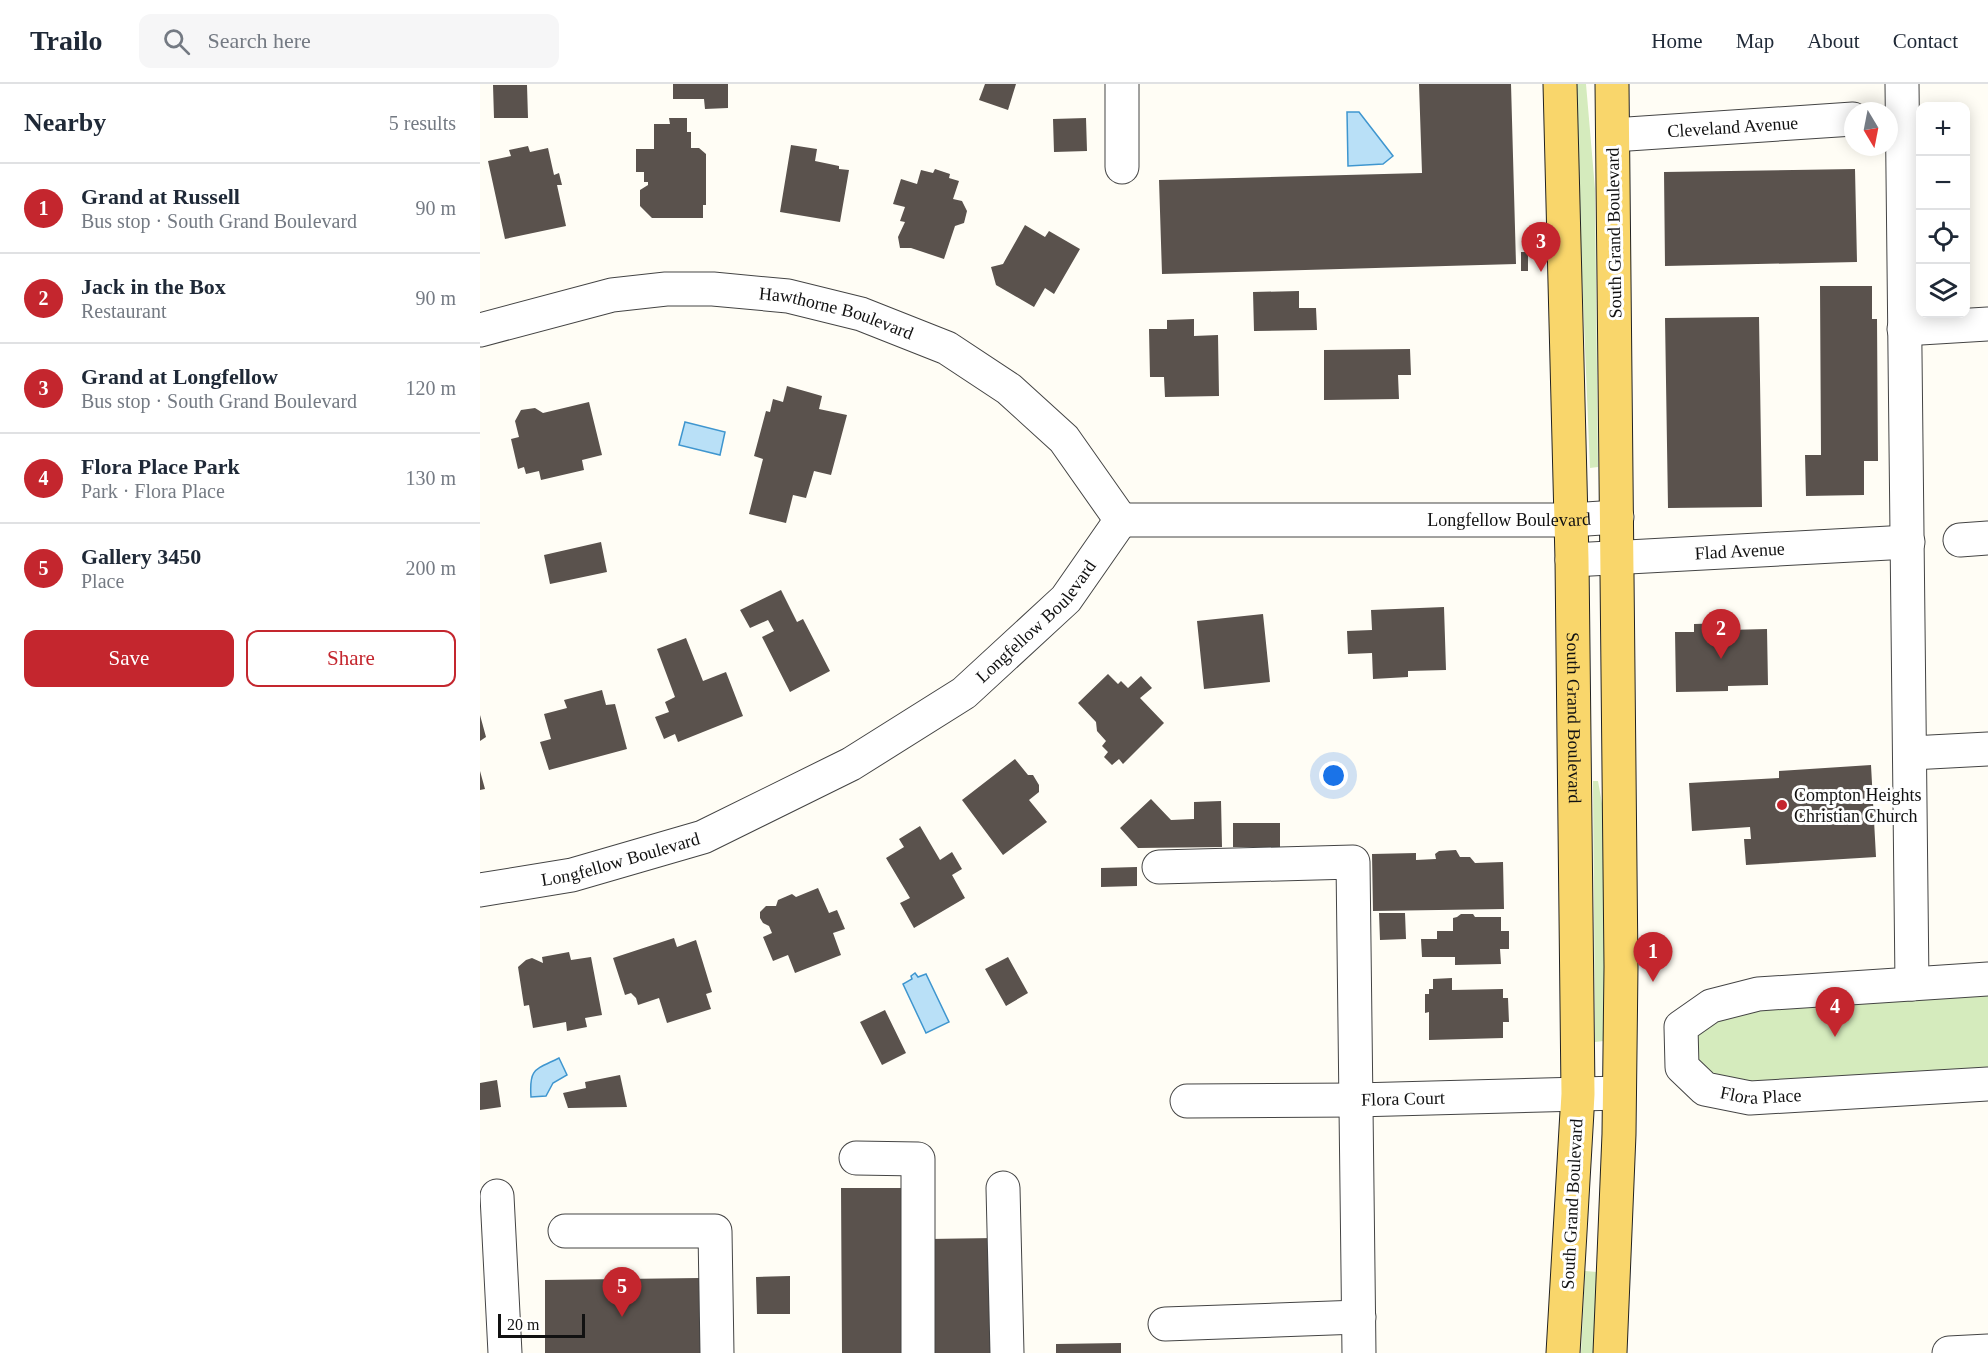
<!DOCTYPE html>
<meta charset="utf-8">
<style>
:root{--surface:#fff;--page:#f6f6f7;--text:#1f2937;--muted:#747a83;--line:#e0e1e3;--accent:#c4262e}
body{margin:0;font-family:Georgia,serif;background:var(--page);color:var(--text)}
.controls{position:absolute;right:18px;top:18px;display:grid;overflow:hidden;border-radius:12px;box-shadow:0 3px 15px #0003}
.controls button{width:54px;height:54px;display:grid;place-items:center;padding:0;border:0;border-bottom:2px solid var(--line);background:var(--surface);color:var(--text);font:30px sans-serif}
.compass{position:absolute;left:1364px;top:18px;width:54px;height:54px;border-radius:50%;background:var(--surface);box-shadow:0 3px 15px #0003;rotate:170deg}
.scale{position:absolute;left:18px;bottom:15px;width:87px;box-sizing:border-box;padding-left:6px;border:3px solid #111;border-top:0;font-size:16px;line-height:21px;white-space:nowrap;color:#111;-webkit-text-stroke:4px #fff;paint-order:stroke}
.you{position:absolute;left:854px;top:692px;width:21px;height:21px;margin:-15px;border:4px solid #fff;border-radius:50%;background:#1a73e8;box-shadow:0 0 0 9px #1a73e833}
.badge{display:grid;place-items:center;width:39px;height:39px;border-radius:50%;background:var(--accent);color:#fff;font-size:20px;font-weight:700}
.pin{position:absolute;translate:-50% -50px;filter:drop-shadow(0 2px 3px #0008)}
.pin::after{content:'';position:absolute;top:32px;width:21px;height:18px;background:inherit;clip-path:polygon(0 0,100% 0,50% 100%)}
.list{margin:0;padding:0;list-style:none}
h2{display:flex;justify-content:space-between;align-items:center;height:78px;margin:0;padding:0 24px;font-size:26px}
h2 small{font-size:20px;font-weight:400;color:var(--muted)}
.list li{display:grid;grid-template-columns:39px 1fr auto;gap:18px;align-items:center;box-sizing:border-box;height:90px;padding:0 24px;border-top:2px solid var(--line)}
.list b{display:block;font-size:22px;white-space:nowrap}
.list p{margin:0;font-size:20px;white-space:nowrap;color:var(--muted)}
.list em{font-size:20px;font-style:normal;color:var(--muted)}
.actions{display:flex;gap:12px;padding:18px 24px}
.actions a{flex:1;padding:14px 0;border:2px solid var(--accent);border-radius:12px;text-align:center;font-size:21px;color:var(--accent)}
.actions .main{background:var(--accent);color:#fff}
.icon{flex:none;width:33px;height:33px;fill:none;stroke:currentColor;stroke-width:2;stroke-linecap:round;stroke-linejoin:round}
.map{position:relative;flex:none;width:1508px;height:1269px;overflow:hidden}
header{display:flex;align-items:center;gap:36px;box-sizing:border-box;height:84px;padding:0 30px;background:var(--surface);border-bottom:2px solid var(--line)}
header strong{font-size:28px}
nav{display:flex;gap:33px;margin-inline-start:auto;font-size:21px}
.search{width:420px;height:54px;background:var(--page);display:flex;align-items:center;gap:15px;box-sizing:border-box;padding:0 21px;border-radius:12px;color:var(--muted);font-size:22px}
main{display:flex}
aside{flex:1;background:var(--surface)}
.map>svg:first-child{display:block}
.green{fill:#d5ebbd}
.water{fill:#b9e0f7;stroke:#3f96cf;stroke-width:1.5}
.building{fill:#5a524d}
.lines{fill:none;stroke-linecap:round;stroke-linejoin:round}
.minor-casing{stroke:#444;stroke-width:35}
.major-casing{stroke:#222;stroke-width:35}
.minor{stroke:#fff;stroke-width:33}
.major{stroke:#f9d66b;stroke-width:33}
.poi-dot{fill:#c4262e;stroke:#fff;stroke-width:2}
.labels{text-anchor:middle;stroke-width:6;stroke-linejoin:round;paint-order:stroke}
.street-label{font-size:18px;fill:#111;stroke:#fff}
.poi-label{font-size:18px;fill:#111;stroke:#fff;text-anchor:start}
</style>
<header>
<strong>Trailo</strong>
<div class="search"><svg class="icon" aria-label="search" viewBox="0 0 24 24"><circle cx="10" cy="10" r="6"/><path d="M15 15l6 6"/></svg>Search here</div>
<nav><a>Home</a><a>Map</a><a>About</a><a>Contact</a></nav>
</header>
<main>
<aside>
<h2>Nearby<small>5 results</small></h2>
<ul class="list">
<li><span class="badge">1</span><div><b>Grand at Russell</b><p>Bus stop · South Grand Boulevard</p></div><em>90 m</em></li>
<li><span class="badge">2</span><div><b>Jack in the Box</b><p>Restaurant</p></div><em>90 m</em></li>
<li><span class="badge">3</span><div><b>Grand at Longfellow</b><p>Bus stop · South Grand Boulevard</p></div><em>120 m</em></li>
<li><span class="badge">4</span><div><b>Flora Place Park</b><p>Park · Flora Place</p></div><em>130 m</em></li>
<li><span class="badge">5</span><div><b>Gallery 3450</b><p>Place</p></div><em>200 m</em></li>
</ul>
<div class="actions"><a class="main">Save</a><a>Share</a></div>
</aside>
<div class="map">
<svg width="1508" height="1269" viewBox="0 0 1508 1269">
<rect width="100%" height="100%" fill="#fffdf5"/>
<path class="green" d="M1094,0H1106L1115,105L1118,383L1110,384Z
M1113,697H1118L1123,725L1124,761V957L1115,958Z
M1508,895V1000L1270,1014L1202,983L1231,922Z
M1105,1187L1117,1188L1114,1269H1101Z"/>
<path class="water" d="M867,28H879L913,72L903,80L868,82Z
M205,338L245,348L240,371L199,361Z
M435,889L438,893L446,890L469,938L446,949L423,900L432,895L431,892Z
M79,974L87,991L73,999L66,1012L51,1013C49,984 55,986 79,974Z"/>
<path class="building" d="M193,0H248V24L225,25L224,15H193Z
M505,0H536L528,26L499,16Z
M939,0H1031L1036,180L682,190L679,96L942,89Z
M13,1H47L48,34H14Z
M189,34H207V48H211V64H219L226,70V121H223V134H172L160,122V106L168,101V98H164V88H156V65H174V40H190Z
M606,34L607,67L574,68L573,35Z
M311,61L337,65L335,77L359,82V85L369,86L360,138L300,128Z
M48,62L50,68L68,64L74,91L79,89L82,101H77L86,142L25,155L8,77L31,72L29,66Z
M455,85L470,90L469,94L479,97L473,115L482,117L487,127L484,139L475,142L464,175L431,164H420L418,153L425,138L420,137L425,123L413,120L421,95L437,100L441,86L453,89Z
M1375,85L1377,178L1185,182L1184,88Z
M545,141L565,153L569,147L600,165L574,210L565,204L554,223L516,201L511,183L523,180Z
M1041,168H1048V187H1041Z
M1340,202H1392V235H1397L1398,377H1384V411L1326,412L1325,371H1341Z
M819,207V224H836L837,246L774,247L773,208Z
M1279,233L1282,423L1188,424L1185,234Z
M714,235V252L738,251L739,312L685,313L684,293H670L669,245H687V236Z
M930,265L931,291H918L919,315L844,316V266Z
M307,302L342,312L339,325L367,331L351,391L334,387L326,414L313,411L306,439L269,430L283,375L274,372L286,327L290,328L293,315L303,318Z
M109,318L122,371L102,376L104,386L61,396L59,387L46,390L44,383L38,385L31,355L39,353L35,337L41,326L55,324L63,329Z
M121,458L127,488L70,500L64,471Z
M301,506L317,538L323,535L350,587L310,608L282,553L294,547L288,536L270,544L260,526Z
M964,523L966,586L928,587V593L893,595L892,569L868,570L867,547L892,546L891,526Z
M783,530L790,598L724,605L717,537Z
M1248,539V546L1287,545L1288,601L1248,602V607L1196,608L1195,548H1214V540Z
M206,554L223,597L246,588L263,632L198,658L195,650L184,655L175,633L189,628L185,618L195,613L177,565Z
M628,590L638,600L641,597L648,604L661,592L672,604L660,614L684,639L643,680L639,675L632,681L624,673L628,668L622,662L626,657L617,647L616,638L598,619Z
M122,606L126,621L135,620L147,665L69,686L60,658L71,655L64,630L87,624L84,616Z
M0,631L6,653L0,657Z
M535,675L548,691H553L559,701V708L549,716L567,738L523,771L482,716Z
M1391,681L1396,773L1266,781L1264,755H1271L1270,743L1212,747L1209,699L1299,694V687Z
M0,687L5,705L0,706Z
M671,715L691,736L714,735V718L741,717L742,763L658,764L640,744Z
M753,739H800V763H753Z
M440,742L460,776L472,768L482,785L472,791L485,814L434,844L420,819L430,814L406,774L424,763L419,755Z
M976,766L980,773H990L995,779L1023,778L1024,825L893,827L892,770L936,769V776L956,775L955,770L959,767Z
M657,783V802L621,803V784Z
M338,804L349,829L357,826L365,845L353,849L361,871L315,889L308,871L293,877L283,853L292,849L289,842L283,839L280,834V828L286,822H296L298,816L312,810L316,813Z
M899,829H925L926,855L900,856Z
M981,830H993L995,833H1021V847H1029V865H1020L1021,880L975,881V873H942L941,855H957V847H973V834L977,833Z
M194,854L197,863L216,856L232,908L226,910L231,925L187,939L179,914L158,921L156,914L151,909L145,911L133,874Z
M89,868L91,876L111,873L122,931L105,934L107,943L87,947L86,938L53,944L49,921L44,922L38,883L46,876L52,874L63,879L62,873Z
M528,873L548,909L526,922L505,885Z
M972,894V906L1023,905V914H1028L1029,938H1023V954L949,956V928L945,929V910H949V905H953V895Z
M405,926L426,969L402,981L380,938Z
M140,991L147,1023L88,1024L83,1009L106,1004L105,998Z
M17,996L21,1023L0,1026V999Z
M361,1104H424L425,1269H362Z
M515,1154L516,1269H450L449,1155Z
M310,1192V1230H277L276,1193Z
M220,1194V1269H65V1196Z
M641,1259V1269H576V1260Z"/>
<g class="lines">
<g class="minor-casing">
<g id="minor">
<path d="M642,0V83"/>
<path d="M1422,0L1432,900"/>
<path id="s1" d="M1133,51L1373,35"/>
<path d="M1424,245L1508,240"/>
<path id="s2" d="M0,246L132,211L186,205H233L308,212L381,230L467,264L529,305L584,355L641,436"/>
<path id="s3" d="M641,436H1091L1137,433"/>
<path d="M1480,456L1508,454"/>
<path id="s4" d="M1092,476L1428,458"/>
<path d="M1431,669L1508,665"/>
<path d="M679,783L873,778L879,1269"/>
<path id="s5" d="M0,806L92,791L223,753L371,680L484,609L586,515L641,436"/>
<path id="s6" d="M1508,895L1278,910L1231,922L1201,943L1202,983L1225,1005L1270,1014L1508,1000"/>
<path id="s7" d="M707,1017L876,1016L1139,1009"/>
<path d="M376,1074L438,1075V1269"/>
<path d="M523,1104L527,1269"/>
<path d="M17,1112L25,1269"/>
<path d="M85,1147H235L237,1269"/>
<path d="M685,1240L879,1233"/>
<path d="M1469,1269L1508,1267"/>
</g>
</g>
<g class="major-casing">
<g id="major">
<path id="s8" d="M1080,0L1092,476L1098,1010L1083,1269"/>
<path d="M1130,1269L1139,1050L1141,883L1132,0"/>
</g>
</g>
<use href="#minor" class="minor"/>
<use href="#major" class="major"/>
</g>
<circle class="poi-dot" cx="1302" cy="721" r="6"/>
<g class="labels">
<g class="street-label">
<text dy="6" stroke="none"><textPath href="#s1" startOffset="120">Cleveland Avenue</textPath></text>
<text transform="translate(1134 149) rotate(-91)" y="6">South Grand Boulevard</text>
<text dy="6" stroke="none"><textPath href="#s2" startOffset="364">Hawthorne Boulevard</textPath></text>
<text dy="6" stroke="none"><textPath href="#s3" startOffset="388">Longfellow Boulevard</textPath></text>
<text dy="6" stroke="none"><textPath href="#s4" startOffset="168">Flad Avenue</textPath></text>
<text dy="6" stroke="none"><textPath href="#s5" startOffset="630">Longfellow Boulevard</textPath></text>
<text dy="6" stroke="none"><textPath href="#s8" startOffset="634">South Grand Boulevard</textPath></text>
<text dy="6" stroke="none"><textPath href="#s5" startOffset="144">Longfellow Boulevard</textPath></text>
<text dy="6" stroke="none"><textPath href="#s6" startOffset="444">Flora Place</textPath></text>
<text dy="6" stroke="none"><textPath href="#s7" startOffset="216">Flora Court</textPath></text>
<text transform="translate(1092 1120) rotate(-87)" y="6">South Grand Boulevard</text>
</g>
<g class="poi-label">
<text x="1314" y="717">Compton Heights<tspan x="1314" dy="21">Christian Church</tspan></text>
</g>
</g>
</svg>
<div class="controls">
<button>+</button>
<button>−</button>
<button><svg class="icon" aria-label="locate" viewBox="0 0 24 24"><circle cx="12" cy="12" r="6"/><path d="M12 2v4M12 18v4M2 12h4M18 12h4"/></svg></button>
<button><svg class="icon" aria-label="layers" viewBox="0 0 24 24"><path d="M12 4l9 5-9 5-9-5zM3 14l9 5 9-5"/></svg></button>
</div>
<svg class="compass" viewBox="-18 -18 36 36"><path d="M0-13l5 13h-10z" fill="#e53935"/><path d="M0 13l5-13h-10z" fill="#747a83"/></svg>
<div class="scale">20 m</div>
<div class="you"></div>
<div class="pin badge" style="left:1173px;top:898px">1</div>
<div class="pin badge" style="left:1241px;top:575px">2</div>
<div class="pin badge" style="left:1061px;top:188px">3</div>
<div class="pin badge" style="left:1355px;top:953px">4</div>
<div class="pin badge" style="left:142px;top:1233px">5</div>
</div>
</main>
